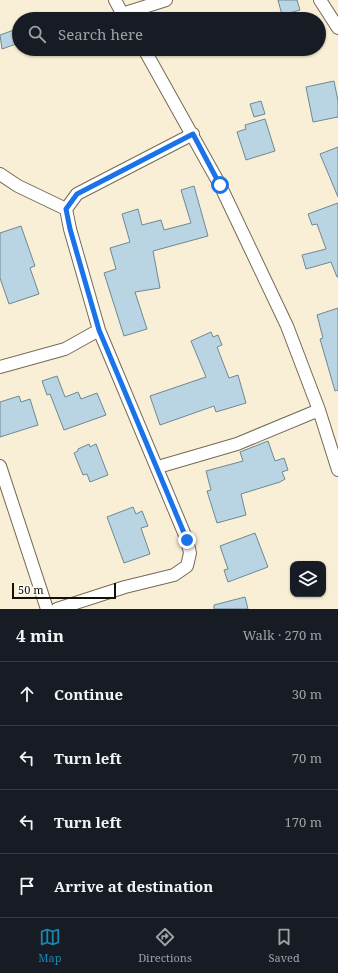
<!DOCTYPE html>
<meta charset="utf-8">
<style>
:root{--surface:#171b24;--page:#242831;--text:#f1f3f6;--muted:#9ea1a6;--line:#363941;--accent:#1a86ae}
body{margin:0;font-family:"Noto Serif",serif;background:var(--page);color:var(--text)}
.controls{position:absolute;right:12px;bottom:12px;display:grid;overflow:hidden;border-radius:8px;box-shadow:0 1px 3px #0004}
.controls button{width:36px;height:36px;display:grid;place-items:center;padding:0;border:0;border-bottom:1px solid var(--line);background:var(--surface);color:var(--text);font:20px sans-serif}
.scale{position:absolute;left:12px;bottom:10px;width:104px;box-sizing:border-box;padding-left:4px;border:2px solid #131008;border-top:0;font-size:11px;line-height:14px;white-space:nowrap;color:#131008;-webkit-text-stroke:3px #fffdf8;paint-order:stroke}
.stop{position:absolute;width:12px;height:12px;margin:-9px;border:3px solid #1a73e8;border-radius:50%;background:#fff}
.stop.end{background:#1a73e8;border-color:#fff;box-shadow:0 1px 4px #0008}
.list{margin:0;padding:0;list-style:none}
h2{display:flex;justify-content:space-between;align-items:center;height:52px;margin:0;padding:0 16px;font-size:17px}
h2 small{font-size:13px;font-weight:400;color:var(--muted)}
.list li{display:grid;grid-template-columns:26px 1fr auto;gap:12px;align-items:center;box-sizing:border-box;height:64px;padding:0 16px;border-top:1px solid var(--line)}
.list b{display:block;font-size:15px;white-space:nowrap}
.list em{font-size:13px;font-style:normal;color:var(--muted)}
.icon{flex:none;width:22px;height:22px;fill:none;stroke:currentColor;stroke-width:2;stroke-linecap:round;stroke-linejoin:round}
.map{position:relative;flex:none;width:338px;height:609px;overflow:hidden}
.search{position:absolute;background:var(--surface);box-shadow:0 1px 3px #0004;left:12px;right:12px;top:12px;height:44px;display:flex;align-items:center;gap:10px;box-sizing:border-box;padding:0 14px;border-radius:22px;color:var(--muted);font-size:15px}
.sheet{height:308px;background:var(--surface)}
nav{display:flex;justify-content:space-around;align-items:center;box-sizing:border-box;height:56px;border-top:1px solid var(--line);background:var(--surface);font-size:11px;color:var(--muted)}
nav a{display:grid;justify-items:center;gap:2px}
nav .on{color:var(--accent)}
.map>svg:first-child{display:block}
.building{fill:#b9d5e3;stroke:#6e8894}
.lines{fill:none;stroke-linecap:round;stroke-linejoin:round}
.minor-casing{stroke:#746b55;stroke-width:14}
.minor{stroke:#fff;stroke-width:12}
.route{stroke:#1a73e8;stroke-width:5}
</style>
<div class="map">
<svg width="338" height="609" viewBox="0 0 338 609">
<rect width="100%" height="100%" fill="#f9efd6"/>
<path class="building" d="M278,0H297L300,10L282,15Z
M14,30L19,43L2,49L0,35Z
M334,81L338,101V117L313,122L306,87Z
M261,101L265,114L254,117L250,104Z
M265,119L275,151L246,160L237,132L246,129L245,125Z
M338,147V197L320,154Z
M194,186L208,236L153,251L160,288L135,292L147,329L124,336L104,273L116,269L110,248L130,242L122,214L138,209L142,225L161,220L164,230L191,223L181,190Z
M338,203V277H337L331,262L306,269L302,255L326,249L317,224L312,225L308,214Z
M21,226L35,266L30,268L39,294L9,304L0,278V233Z
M338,308V390L335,391L320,339L323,338L317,315Z
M211,332L213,337L218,335L222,345L217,347L229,378L238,375L246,403L216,412L214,406L160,425L150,396L206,377L191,341Z
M57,376L65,397L78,392L81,399L97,393L106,415L64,430L50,394L47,395L42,381Z
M19,396L21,402L30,399L38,425L0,437V402Z
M268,441L275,461L284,458L288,470L282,472L285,479L280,482L241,494L246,515L217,523L207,491L211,490L206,471L243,461L240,452Z
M89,444L90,447L96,444L108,475L90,482L87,474L83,475L74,453L78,451V449Z
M133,507L136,514L142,511L148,526L141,528L150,554L124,563L107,517Z
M255,533L268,567L228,582L224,570L228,569L220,546Z
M245,597L248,609H214V605Z"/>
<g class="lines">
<g class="minor-casing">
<path id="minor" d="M115,0L125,19
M320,0L338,28
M122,14L166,0
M144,49L220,185L287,326L319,410L338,470
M0,174L18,186L66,209
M0,367L65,349L99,330
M0,466L47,609
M158,467L237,444L319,410
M57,609L125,587L174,575L187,566L190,553L187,540L99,330L70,229L66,209L77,194L193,134"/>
</g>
<use href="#minor" class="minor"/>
</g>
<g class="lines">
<path class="route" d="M187,540L99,330L70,229L66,209L77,194L193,134L220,185"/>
</g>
</svg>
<div class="controls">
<button><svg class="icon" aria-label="layers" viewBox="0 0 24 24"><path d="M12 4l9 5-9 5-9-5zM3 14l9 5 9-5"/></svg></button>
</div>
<div class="scale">50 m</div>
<div class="stop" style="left:220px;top:185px"></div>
<div class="stop end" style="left:187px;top:540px"></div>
<div class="search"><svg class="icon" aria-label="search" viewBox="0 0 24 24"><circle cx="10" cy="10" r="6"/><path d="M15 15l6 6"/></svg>Search here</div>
</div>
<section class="sheet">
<h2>4 min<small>Walk · 270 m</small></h2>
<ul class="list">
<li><svg class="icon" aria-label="ahead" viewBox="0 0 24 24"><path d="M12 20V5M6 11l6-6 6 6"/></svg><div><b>Continue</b></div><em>30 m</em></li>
<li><svg class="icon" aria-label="left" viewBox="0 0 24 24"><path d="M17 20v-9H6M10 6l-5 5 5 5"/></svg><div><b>Turn left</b></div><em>70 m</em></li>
<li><svg class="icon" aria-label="left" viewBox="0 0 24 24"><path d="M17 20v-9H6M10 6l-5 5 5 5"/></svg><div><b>Turn left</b></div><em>170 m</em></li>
<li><svg class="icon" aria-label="arrive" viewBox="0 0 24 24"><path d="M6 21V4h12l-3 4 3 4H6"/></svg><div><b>Arrive at destination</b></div></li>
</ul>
</section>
<nav>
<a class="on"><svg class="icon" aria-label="map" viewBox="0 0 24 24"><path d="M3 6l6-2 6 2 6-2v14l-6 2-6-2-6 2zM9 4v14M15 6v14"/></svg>Map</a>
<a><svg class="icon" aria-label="directions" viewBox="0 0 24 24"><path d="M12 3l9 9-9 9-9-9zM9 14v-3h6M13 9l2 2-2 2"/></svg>Directions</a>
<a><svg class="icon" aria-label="saved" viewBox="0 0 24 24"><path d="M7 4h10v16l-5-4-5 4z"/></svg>Saved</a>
</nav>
